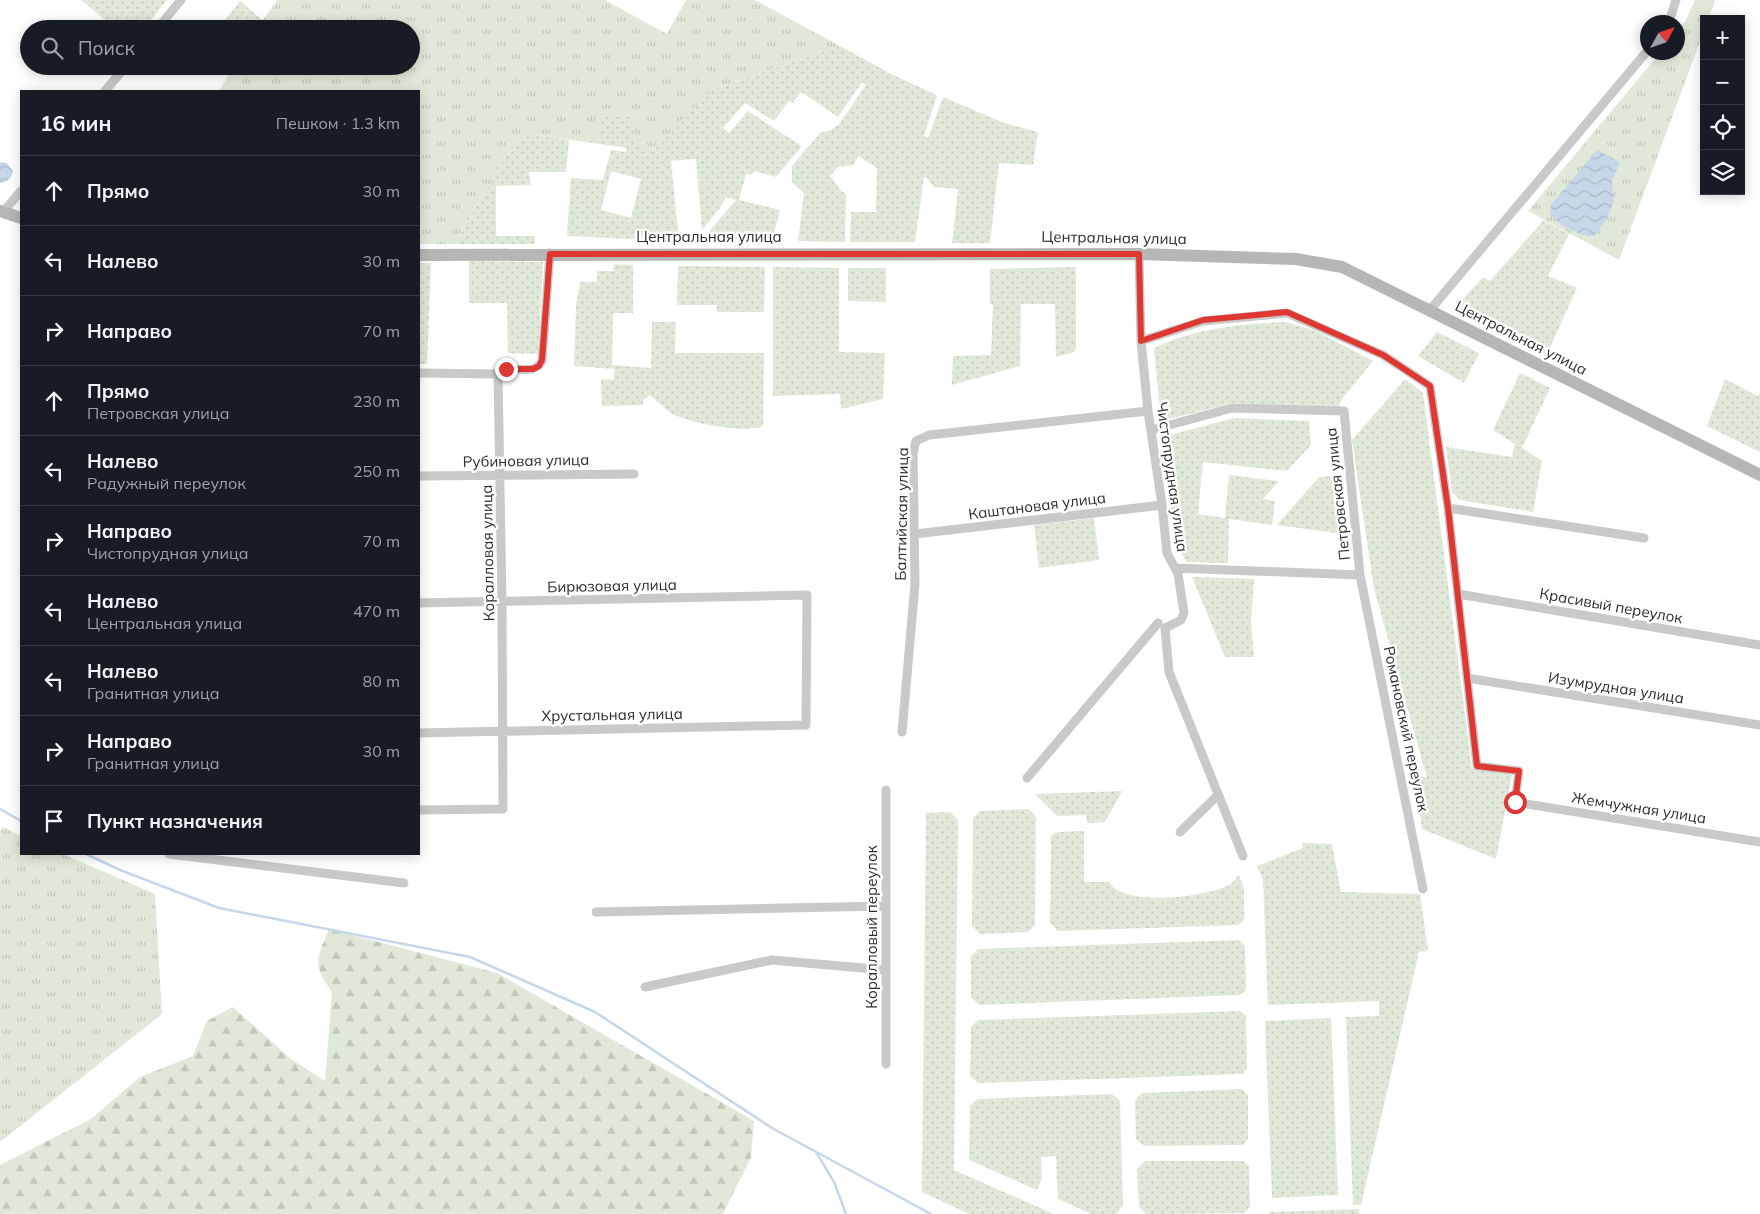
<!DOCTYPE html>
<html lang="ru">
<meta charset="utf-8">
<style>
:root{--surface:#171b24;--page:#20242c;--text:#f1f3f6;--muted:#9ea1a6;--line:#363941}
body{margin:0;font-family:Mulish,sans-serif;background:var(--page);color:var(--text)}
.controls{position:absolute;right:15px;top:15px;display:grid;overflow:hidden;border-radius:0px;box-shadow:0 2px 12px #0003}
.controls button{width:45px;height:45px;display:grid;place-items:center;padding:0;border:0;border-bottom:1px solid var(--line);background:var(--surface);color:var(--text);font:25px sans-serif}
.compass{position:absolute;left:1640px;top:15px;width:45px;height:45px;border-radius:50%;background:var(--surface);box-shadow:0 2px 12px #0003;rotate:50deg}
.stop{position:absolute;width:15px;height:15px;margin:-11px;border:4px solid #df3731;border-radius:50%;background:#fff}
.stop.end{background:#df3731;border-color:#fff;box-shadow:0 1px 5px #0008}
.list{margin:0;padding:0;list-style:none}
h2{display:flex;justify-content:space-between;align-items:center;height:65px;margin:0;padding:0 20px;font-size:21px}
h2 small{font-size:16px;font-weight:400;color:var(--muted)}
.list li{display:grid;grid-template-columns:32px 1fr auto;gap:15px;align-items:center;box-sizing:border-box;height:70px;padding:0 20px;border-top:1px solid var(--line)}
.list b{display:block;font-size:19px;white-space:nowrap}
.list p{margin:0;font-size:16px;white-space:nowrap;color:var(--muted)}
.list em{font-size:16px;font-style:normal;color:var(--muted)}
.icon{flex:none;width:28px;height:28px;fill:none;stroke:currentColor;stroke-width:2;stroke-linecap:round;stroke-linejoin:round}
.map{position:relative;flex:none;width:1760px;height:1214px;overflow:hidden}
.search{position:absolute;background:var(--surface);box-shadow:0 2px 12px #0003;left:20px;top:20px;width:400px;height:55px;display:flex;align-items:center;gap:12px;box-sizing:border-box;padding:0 18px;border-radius:28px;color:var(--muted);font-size:19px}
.panel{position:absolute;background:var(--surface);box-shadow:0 2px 12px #0003;left:20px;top:90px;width:400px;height:765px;border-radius:0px}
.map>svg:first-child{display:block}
.grass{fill:url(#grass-tufts)}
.forest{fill:url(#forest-firs)}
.garden{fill:url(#garden-dots);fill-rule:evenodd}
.water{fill:url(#water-waves)}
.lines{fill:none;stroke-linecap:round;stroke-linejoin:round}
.stream{stroke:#c5d7e9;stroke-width:2.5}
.minor{stroke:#c9c9c9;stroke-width:9}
.secondary{stroke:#b6b6b6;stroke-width:12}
.route{stroke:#df3731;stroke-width:6}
.labels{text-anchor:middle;stroke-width:5;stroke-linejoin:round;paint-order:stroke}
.street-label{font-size:15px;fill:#2c2c2c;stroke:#fff}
</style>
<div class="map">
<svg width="1760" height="1214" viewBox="0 0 1760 1214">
<defs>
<pattern id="grass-tufts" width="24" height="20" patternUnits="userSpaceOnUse" patternTransform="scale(1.25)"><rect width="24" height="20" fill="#e0e9d9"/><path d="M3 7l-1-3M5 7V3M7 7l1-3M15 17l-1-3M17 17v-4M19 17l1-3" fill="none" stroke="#c0c8ba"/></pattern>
<pattern id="forest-firs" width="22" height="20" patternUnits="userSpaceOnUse" patternTransform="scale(1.25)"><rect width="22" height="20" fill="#e0e9d9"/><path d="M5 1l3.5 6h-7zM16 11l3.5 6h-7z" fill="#c0c8ba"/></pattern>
<pattern id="garden-dots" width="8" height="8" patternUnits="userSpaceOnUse" patternTransform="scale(1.25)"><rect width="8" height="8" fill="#e0e9d9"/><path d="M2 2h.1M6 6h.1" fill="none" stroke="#c0c8ba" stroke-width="1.8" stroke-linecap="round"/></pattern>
<pattern id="water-waves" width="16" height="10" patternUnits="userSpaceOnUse" patternTransform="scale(1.25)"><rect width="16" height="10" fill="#c5d7e9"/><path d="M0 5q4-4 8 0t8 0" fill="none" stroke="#a9b9c8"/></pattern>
</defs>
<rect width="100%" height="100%" fill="#fff"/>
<path class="grass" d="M278,0H605L667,34L686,0H755L840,46L714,89L648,156L634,144L632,117L599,116V144L530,134L507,155L454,244H419V91H219L234,66H411V29H279L271,25L268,29H256Z
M1695,0H1715L1708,19H1704V31L1619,260L1528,211L1660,53L1678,52V31L1686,20Z
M3,827L21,836V854H63L155,894L162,1014L0,1142V831Z"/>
<path class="forest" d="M329,929L497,973L754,1121L751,1157L723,1214H0V1165L91,1119L140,1077L193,1056L207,1021L233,1007L291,1059L325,1081L332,992C312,964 316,961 329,929Z"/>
<path class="garden" d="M81,0H167L144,29H116Z
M240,1L262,20L256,29H218Z
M840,46L893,75L937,95L924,136L928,138L943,97L1004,123L1038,132L1033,165L999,163L990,243H952L958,189L934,187L927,178L924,177L915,242H850L851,212H876L877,168L858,156L854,165L838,167L830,176C836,182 838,190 846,194L845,242L798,241L804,193L792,182V166L820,133L831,130L839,124L866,85L862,82L838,117L801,92L793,103L789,101L774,121L745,103L723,128L729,133L748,111L800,145L801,147L776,177L754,171L751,175L746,174L739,200L780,210L772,240L704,237L736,200L726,197L720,208L702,230L696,159L671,161L679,241L567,236L571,178L603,180L611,150L626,152L627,148L599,144V116L632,117L634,143L648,156L714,89ZM611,171L641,179L631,218L601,210Z
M530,134L569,140L566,172H529L531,185L496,186V236H535V244H454L507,155Z
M1544,220L1569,234L1548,276L1577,288L1547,354L1455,308L1483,277L1490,281Z
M469,261L543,262L538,354L508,353L507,303H469Z
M419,263H431L427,364H419Z
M614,264L633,265V313H613L612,365L651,368L652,322H676L675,353H764L763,426C745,434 687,423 671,413C664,408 657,401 650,395L643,400V405L602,406L601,379L614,380V369L574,366L576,306L580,282H597V271H613Z
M678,266L765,267L764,312H717V305H677Z
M773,267L839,268V352L885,353L883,399L841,409L840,394L773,396Z
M1076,267V349L1074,352L1056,357L1055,304H1021L1020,366L952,385L953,356L991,355L993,305L990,304V269Z
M848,268H886V302L848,301Z
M1285,322L1316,331L1373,361L1343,398L1338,408L1233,403L1161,421L1154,348C1195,328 1240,324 1285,322Z
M1437,332L1479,353L1464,383L1418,356Z
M1520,373L1550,388L1522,448L1542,461L1533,512L1460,500L1452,492L1446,447L1512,457L1515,444L1493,430Z
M1405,379L1423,393L1472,769L1512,775L1496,859L1422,829L1414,774L1427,778L1374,589L1352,440Z
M1725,379L1758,396L1760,392V452L1707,426Z
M1234,418L1309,421L1311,445L1287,471L1203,462L1198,514L1225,518L1229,475L1279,481L1263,499L1275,501L1272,525L1229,519L1228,563L1186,562L1182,553L1178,511L1170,510L1163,437Z
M1337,476L1343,534L1277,525L1319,477Z
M1094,518L1099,560L1039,568L1034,525Z
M1192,577L1254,579L1251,622L1254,657H1225Z
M1122,791L1105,822L1087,823L1086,815L1057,816L1035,794Z
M1029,809L1036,817L1035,925L1028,932L980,934L972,926L973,818L980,811Z
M950,812L958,820L954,1170L1054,1214H969L922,1192L926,813Z
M1084,831V882H1109C1123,908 1209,897 1231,884C1233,882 1236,878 1239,875L1244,888V919L1239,925L1058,931L1050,923L1051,836L1056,832Z
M1302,843L1332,844L1341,892L1420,894L1428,951L1419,952L1361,1205H1353L1346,1017L1379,1016V1001L1268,1005L1263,879L1257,866L1303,848Z
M1239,940L1245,946L1246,990L1240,995L979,1005L971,997V956L978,949Z
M1240,1011L1246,1016L1247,1068L1242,1074L978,1083L970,1076L971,1027L978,1020Z
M1331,1018L1338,1195L1272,1198L1265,1021Z
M1242,1089L1248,1095V1139L1243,1145L1144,1146L1136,1139L1135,1101L1142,1093Z
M1112,1094L1120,1101L1123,1206L1116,1214H1091L1058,1199L1056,1156L1041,1157L1042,1179L1037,1190L969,1160L970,1106L977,1099Z
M1145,1161H1243L1249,1166L1250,1207L1244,1213L1146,1214L1139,1207L1137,1169Z
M1360,1209L1359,1214H1269V1212Z"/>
<path class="water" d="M1597,150L1620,162L1612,181L1614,201L1607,218L1594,236C1581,237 1557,224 1550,214L1551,205Z
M0,162L7,163L13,171C11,179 8,182 0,183Z"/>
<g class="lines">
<path class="stream" d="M0,809L21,821
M86,854L120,870L219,908L470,957L595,1012L772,1128L931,1214
M816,1152L834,1182L846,1214"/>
<path class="minor" d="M1669,22L1676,0
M157,29L181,0
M105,91L126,66
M3,212L21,191
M1139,254L1141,341L1148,411L1162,505L1167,553L1178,574L1184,613L1181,620L1165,628L1169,672L1243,856
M1430,310L1648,50
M1141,341L1203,321L1287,313L1383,355L1430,386L1448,508L1477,766L1519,771L1515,802L1760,842
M419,373L498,374C510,362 533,378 542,361L550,253
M1151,430L1232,408L1344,411L1360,575L1423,889
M419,476L634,474
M1448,508L1644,538
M915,534L1162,505
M1175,568L1360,575
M1458,594L1760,645
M419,603L807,595L806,725L419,733
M1467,678L1760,725
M902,732L915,584L913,454L916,441L929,435L1148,411
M1027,778L1158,623
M419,810L503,809L502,602L498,374
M1180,832L1218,795
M169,854L404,883
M596,912L886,906
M645,987L772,960L886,970
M886,1064V790"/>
<path class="secondary" d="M0,211L21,218
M419,255L1139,254L1296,259L1342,267L1760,475"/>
</g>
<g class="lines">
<path class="route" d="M506,369H533L539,366L542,360L550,254H1139L1141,341L1203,320L1287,312L1383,355L1430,386L1448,508L1477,766L1519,771L1515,802"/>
</g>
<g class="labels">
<g class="street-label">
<text x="709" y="242">Центральная улица</text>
<text transform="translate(1114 238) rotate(1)" y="5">Центральная улица</text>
<text transform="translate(1521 338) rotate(27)" y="5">Центральная улица</text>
<text transform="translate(526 461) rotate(-1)" y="5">Рубиновая улица</text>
<text transform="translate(1172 477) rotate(82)" y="5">Чистопрудная улица</text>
<text transform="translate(1338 494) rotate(-96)" y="5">Петровская улица</text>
<text transform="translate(1037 506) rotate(-7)" y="5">Каштановая улица</text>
<text transform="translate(902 514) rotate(-89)" y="5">Балтийская улица</text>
<text transform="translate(488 553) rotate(-91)" y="5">Коралловая улица</text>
<text transform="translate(612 586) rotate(-1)" y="5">Бирюзовая улица</text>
<text transform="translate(1611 606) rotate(10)" y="5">Красивый переулок</text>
<text transform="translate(1616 688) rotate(9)" y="5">Изумрудная улица</text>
<text transform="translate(612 715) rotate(-1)" y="5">Хрустальная улица</text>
<text transform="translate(1406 729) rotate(78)" y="5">Романовский переулок</text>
<text transform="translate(1639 808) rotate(9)" y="5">Жемчужная улица</text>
<text transform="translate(872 927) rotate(-90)" y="5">Коралловый переулок</text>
</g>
</g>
</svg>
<div class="controls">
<button>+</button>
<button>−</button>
<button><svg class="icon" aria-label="locate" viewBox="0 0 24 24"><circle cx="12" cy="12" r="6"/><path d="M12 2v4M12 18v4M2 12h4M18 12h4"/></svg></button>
<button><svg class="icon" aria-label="layers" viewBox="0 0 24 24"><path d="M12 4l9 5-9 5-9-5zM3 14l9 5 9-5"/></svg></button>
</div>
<svg class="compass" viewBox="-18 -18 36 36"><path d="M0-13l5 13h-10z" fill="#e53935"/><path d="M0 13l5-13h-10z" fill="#9ea1a6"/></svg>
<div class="stop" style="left:1515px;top:802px"></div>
<div class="stop end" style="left:506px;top:369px"></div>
<div class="search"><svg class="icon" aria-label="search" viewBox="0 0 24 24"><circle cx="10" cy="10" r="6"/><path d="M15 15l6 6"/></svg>Поиск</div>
<section class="panel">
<h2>16 мин<small>Пешком · 1.3 km</small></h2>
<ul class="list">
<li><svg class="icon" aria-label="ahead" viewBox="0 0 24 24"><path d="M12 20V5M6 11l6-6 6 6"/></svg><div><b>Прямо</b></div><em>30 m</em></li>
<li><svg class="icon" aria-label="left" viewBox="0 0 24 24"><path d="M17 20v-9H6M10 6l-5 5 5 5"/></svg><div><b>Налево</b></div><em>30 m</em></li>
<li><svg class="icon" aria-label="right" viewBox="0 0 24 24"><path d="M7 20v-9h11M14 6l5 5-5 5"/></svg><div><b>Направо</b></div><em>70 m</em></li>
<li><svg class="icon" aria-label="ahead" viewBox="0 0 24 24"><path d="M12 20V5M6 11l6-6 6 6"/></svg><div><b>Прямо</b><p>Петровская улица</p></div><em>230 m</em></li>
<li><svg class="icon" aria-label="left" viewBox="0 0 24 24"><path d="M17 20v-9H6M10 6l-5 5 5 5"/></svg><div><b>Налево</b><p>Радужный переулок</p></div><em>250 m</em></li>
<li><svg class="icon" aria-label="right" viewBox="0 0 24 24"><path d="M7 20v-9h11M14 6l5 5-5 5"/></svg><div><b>Направо</b><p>Чистопрудная улица</p></div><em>70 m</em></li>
<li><svg class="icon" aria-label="left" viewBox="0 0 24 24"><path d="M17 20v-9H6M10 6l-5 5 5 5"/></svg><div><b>Налево</b><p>Центральная улица</p></div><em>470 m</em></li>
<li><svg class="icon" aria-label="left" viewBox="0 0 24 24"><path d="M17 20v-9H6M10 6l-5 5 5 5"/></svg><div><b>Налево</b><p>Гранитная улица</p></div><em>80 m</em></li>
<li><svg class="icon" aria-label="right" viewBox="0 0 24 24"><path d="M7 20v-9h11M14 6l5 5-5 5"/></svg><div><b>Направо</b><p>Гранитная улица</p></div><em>30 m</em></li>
<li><svg class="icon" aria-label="arrive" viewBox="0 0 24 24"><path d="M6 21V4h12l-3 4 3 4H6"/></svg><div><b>Пункт назначения</b></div></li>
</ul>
</section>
</div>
